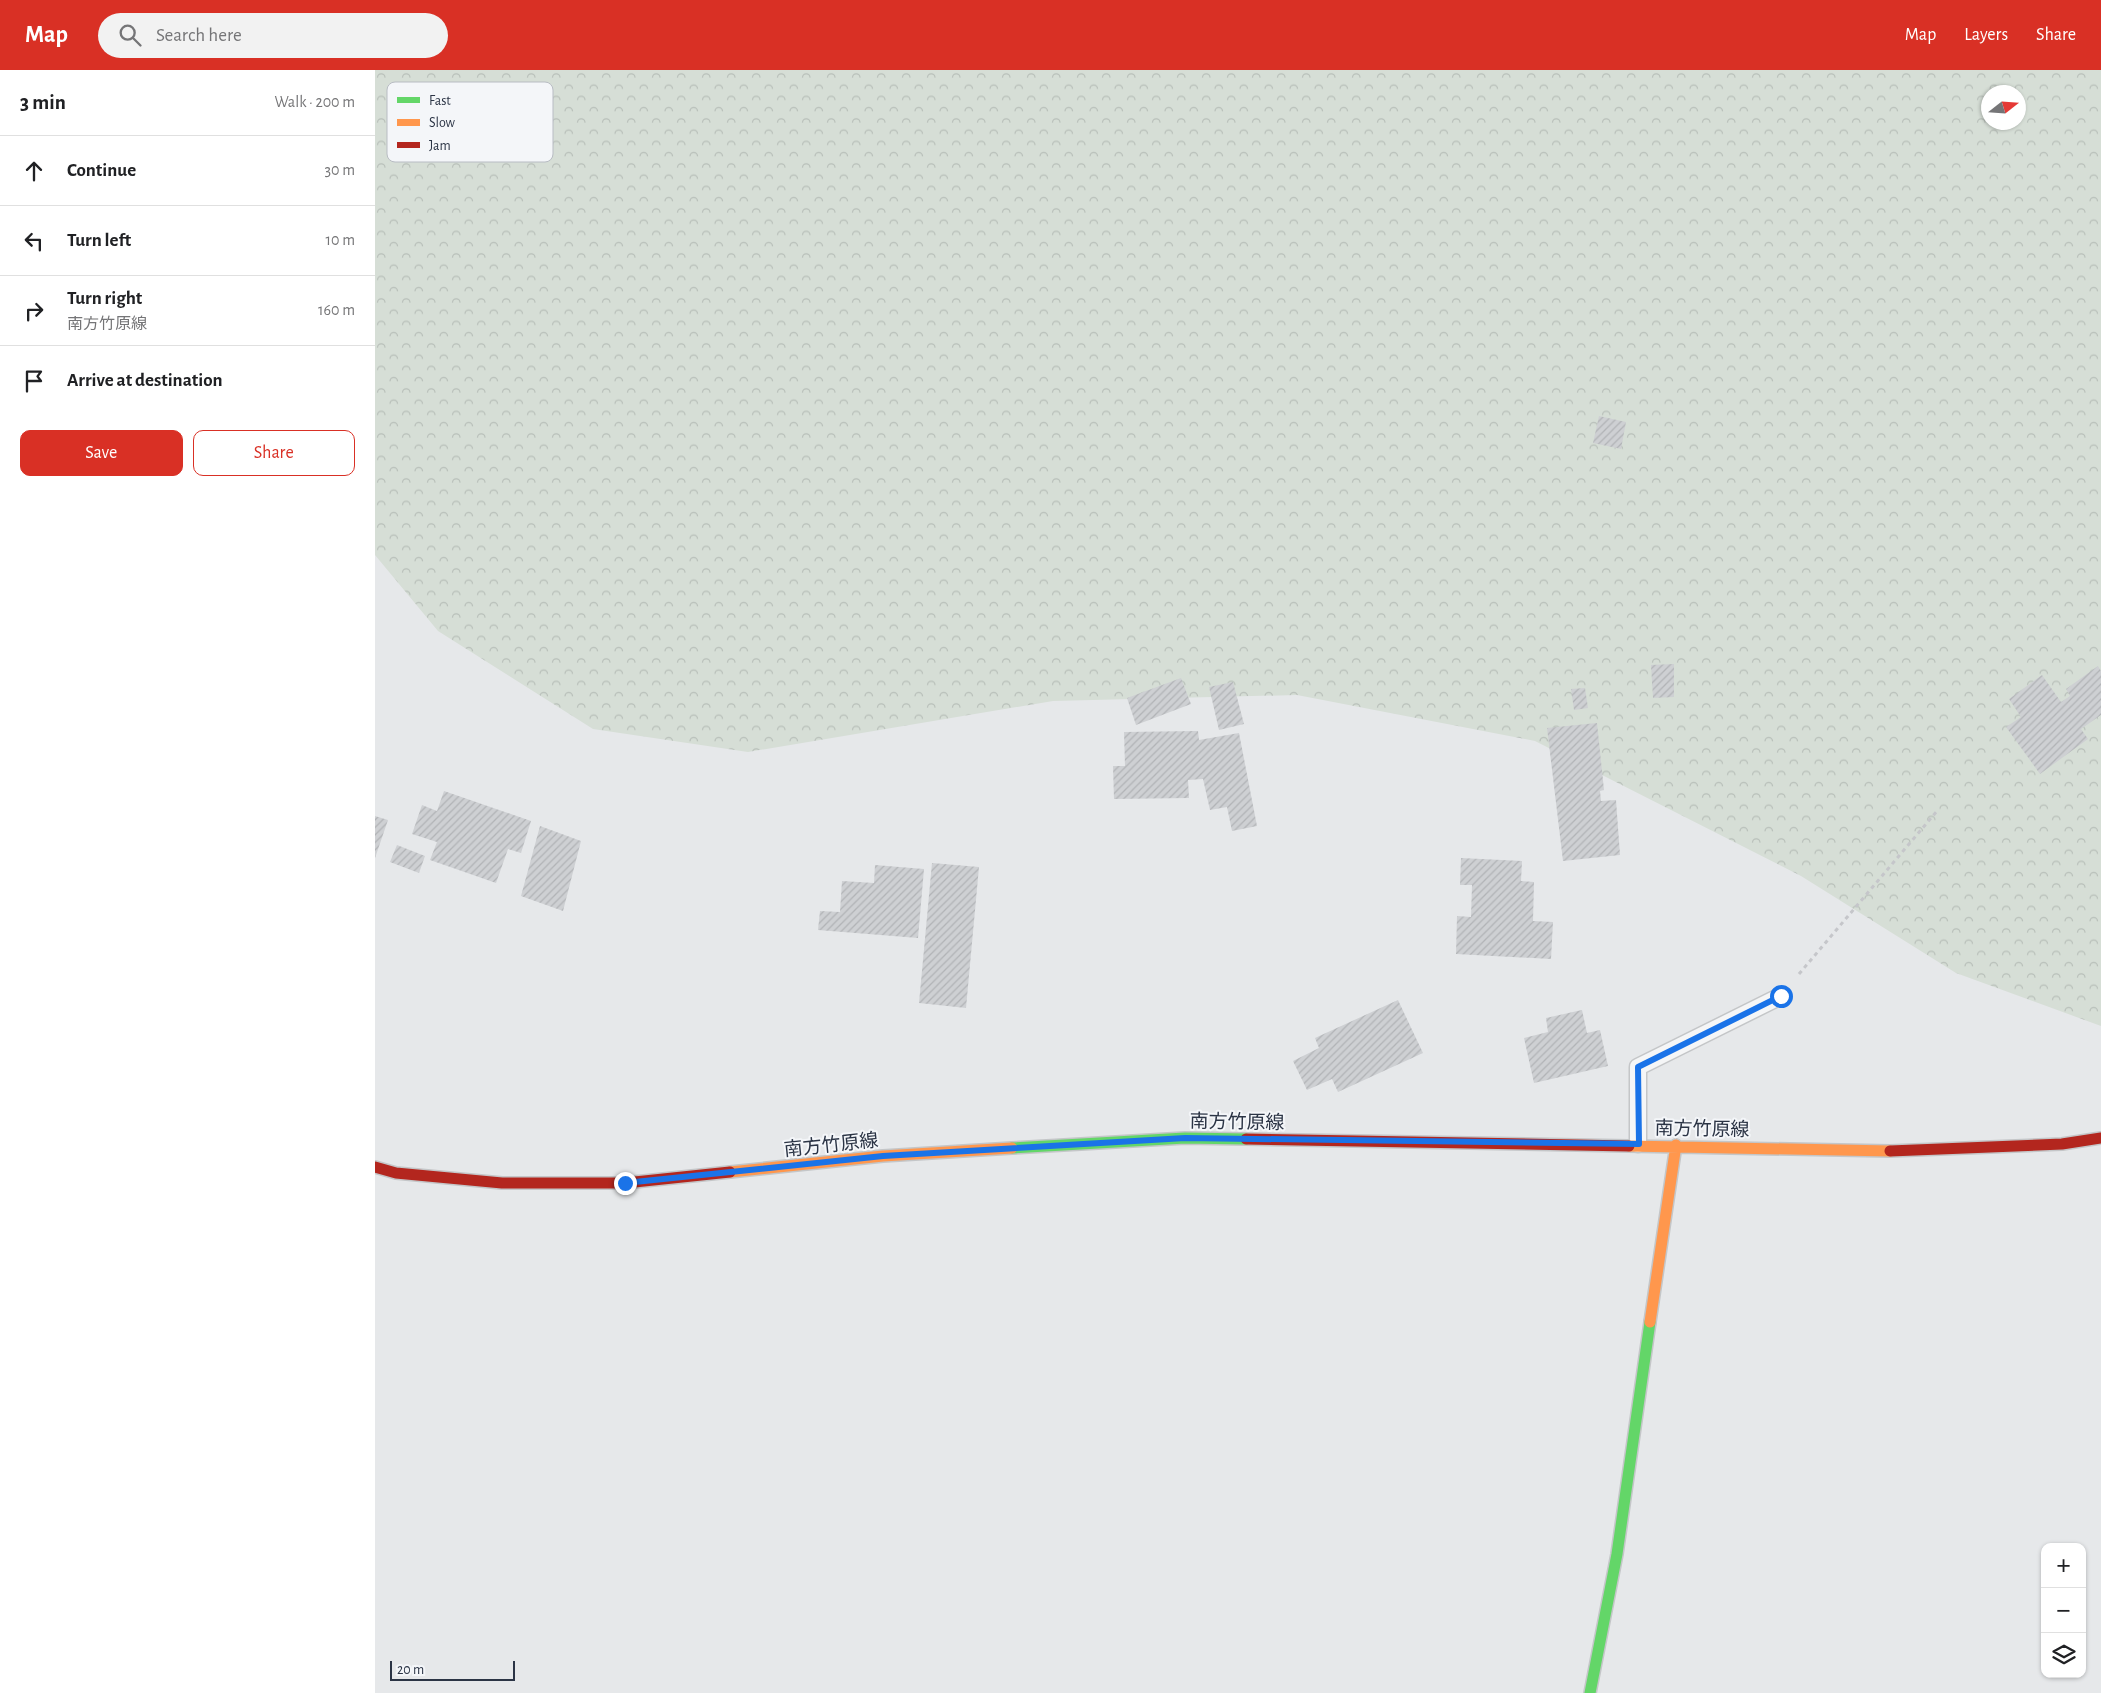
<!DOCTYPE html>
<meta charset="utf-8">
<style>
:root{--surface:#fff;--page:#f2f2f2;--text:#202124;--muted:#757577;--line:#e0e0e0;--accent:#d93025}
body{margin:0;font-family:"Alegreya Sans","Noto Sans JP",sans-serif;background:var(--page);color:var(--text)}
.controls{position:absolute;right:15px;bottom:15px;display:grid;overflow:hidden;border-radius:10px;box-shadow:0 1px 4px #0004}
.controls button{width:45px;height:45px;display:grid;place-items:center;padding:0;border:0;border-bottom:1px solid var(--line);background:var(--surface);color:var(--text);font:25px sans-serif}
.compass{position:absolute;left:1606px;top:15px;width:45px;height:45px;border-radius:50%;background:var(--surface);box-shadow:0 1px 4px #0004;rotate:73deg}
.scale{position:absolute;left:15px;bottom:12px;width:125px;box-sizing:border-box;padding-left:5px;border:2px solid #2b3445;border-top:0;font-size:14px;line-height:18px;white-space:nowrap;color:#2b3445;-webkit-text-stroke:4px #f4f6f9;paint-order:stroke}
.stop{position:absolute;width:15px;height:15px;margin:-11px;border:4px solid #1a73e8;border-radius:50%;background:#fff}
.stop.end{background:#1a73e8;border-color:#fff;box-shadow:0 1px 5px #0008}
.list{margin:0;padding:0;list-style:none}
h2{display:flex;justify-content:space-between;align-items:center;height:65px;margin:0;padding:0 20px;font-size:21px}
h2 small{font-size:16px;font-weight:400;color:var(--muted)}
.list li{display:grid;grid-template-columns:32px 1fr auto;gap:15px;align-items:center;box-sizing:border-box;height:70px;padding:0 20px;border-top:1px solid var(--line)}
.list b{display:block;font-size:19px;white-space:nowrap}
.list p{margin:0;font-size:16px;white-space:nowrap;color:var(--muted)}
.list em{font-size:16px;font-style:normal;color:var(--muted)}
.actions{display:flex;gap:10px;padding:15px 20px}
.actions a{flex:1;padding:11px 0;border:1px solid var(--accent);border-radius:10px;text-align:center;font-size:18px;color:var(--accent)}
.actions .main{background:var(--accent);color:#fff}
.icon{flex:none;width:28px;height:28px;fill:none;stroke:currentColor;stroke-width:2;stroke-linecap:round;stroke-linejoin:round}
.map{position:relative;flex:none;width:1726px;height:1623px;overflow:hidden}
header{display:flex;align-items:center;gap:30px;box-sizing:border-box;height:70px;padding:0 25px;background:var(--accent);color:#fff}
header strong{font-size:24px}
nav{display:flex;gap:28px;margin-inline-start:auto;font-size:18px}
.search{width:350px;height:45px;background:var(--page);display:flex;align-items:center;gap:12px;box-sizing:border-box;padding:0 18px;border-radius:28px;color:var(--muted);font-size:19px}
main{display:flex}
aside{flex:1;background:var(--surface)}
.map>svg:first-child{display:block}
.forest{fill:url(#forest-crowns);fill-rule:evenodd}
.building{fill:url(#building-hatch)}
.lines{fill:none;stroke-linecap:round;stroke-linejoin:round}
.lane-casing{stroke:#c4c6c8;stroke-width:19}
.fast-casing{stroke:#c4c6c8;stroke-width:14}
.slow-casing{stroke:#c4c6c8;stroke-width:14}
.jam-casing{stroke:#c4c6c8;stroke-width:14}
.path{stroke:#c5c6ca;stroke-width:3;stroke-dasharray:4 4;stroke-linecap:butt}
.lane{stroke:#f5f6f7;stroke-width:16}
.fast{stroke:#63d668;stroke-width:11}
.slow{stroke:#ff974d;stroke-width:11}
.jam{stroke:#b3261e;stroke-width:11}
.route{stroke:#1a73e8;stroke-width:6}
.labels{text-anchor:middle;stroke-width:4;stroke-linejoin:round;paint-order:stroke}
.street-label{font-size:19px;fill:#2b3445;stroke:#f4f6f9}
.key{fill:#f4f6f9;stroke:#b8bcc3;stroke-width:1}
.key-label{font-size:14px;fill:#2b3445}
</style>
<header>
<strong>Map</strong>
<div class="search"><svg class="icon" aria-label="search" viewBox="0 0 24 24"><circle cx="10" cy="10" r="6"/><path d="M15 15l6 6"/></svg>Search here</div>
<nav><a>Map</a><a>Layers</a><a>Share</a></nav>
</header>
<main>
<aside>
<h2>3 min<small>Walk · 200 m</small></h2>
<ul class="list">
<li><svg class="icon" aria-label="ahead" viewBox="0 0 24 24"><path d="M12 20V5M6 11l6-6 6 6"/></svg><div><b>Continue</b></div><em>30 m</em></li>
<li><svg class="icon" aria-label="left" viewBox="0 0 24 24"><path d="M17 20v-9H6M10 6l-5 5 5 5"/></svg><div><b>Turn left</b></div><em>10 m</em></li>
<li><svg class="icon" aria-label="right" viewBox="0 0 24 24"><path d="M7 20v-9h11M14 6l5 5-5 5"/></svg><div><b>Turn right</b><p>南方竹原線</p></div><em>160 m</em></li>
<li><svg class="icon" aria-label="arrive" viewBox="0 0 24 24"><path d="M6 21V4h12l-3 4 3 4H6"/></svg><div><b>Arrive at destination</b></div></li>
</ul>
<div class="actions"><a class="main">Save</a><a>Share</a></div>
</aside>
<div class="map">
<svg width="1726" height="1623" viewBox="0 0 1726 1623">
<defs>
<pattern id="forest-crowns" width="20" height="18" patternUnits="userSpaceOnUse" patternTransform="scale(1.25)"><rect width="20" height="18" fill="#d6ded6"/><path d="M2 6a3 3 0 1 1 6 0M12 15a3 3 0 1 1 6 0" fill="none" stroke="#b8bfb9"/></pattern>
<pattern id="building-hatch" width="6" height="6" patternUnits="userSpaceOnUse" patternTransform="scale(1.25)"><rect width="6" height="6" fill="#ced0d3"/><path d="M-1 1l2-2M0 6l6-6M5 7l2-2" fill="none" stroke="#b1b3b6"/></pattern>
</defs>
<rect width="100%" height="100%" fill="#e6e8ea"/>
<path class="forest" d="M0,0H1726V956L1581,903L1426,806L1160,671L922,625L678,631L373,682L218,659L63,561L0,485ZM1614,22H1644V52H1614Z"/>
<path class="building" d="M1224,346L1251,352L1246,379L1218,373Z
M1299,594V627L1278,628L1276,595Z
M1723,596L1726,601V645L1706,659L1713,669L1665,704L1631,657L1646,647L1634,629L1667,605L1686,632L1695,626L1691,619Z
M806,608L816,634L761,655L752,628Z
M858,612L869,654L844,660L834,617Z
M1210,618L1213,638L1199,640L1196,619Z
M1222,653L1229,720L1225,721L1226,731L1241,730L1245,785L1188,791L1172,658Z
M823,661L824,670L864,663L882,756L857,761L852,737L835,740L828,709L813,710L814,728L739,729L738,696H750L749,662Z
M69,721L156,751L146,783L133,779L121,813L55,790L62,772L37,764L47,735L62,741Z
M0,746L13,750L0,788Z
M165,756L206,771L188,841L146,826Z
M22,775L50,786L44,803L15,792Z
M1086,788L1147,791L1146,811L1159,812L1158,851L1178,852L1176,889L1081,884L1082,846L1096,847L1097,815H1085Z
M557,793L604,797L591,938L544,933Z
M500,795L549,799L543,868L443,860L445,841L465,842L467,811L499,813Z
M1023,930L1048,983L963,1022L957,1009L932,1020L918,991L944,978L940,968Z
M1207,940L1212,963L1225,960L1233,996L1159,1013L1149,968L1173,962L1171,948Z"/>
<g class="lines">
<g class="lane-casing">
<path id="lane" d="M1263,1074V997L1406,926"/>
</g>
<g class="fast-casing">
<path id="fast" d="M637,1078L810,1068L871,1069
M1215,1623L1242,1484L1275,1252"/>
</g>
<g class="slow-casing">
<path id="slow" d="M1254,1076L1515,1081
M355,1102L508,1086L637,1078
M1275,1252L1301,1075"/>
</g>
<g class="jam-casing">
<path id="jam" d="M871,1069L1254,1076
M1515,1081L1687,1074L1726,1068
M0,1097L21,1103L127,1113H250L355,1102"/>
</g>
<path class="path" d="M1424,904L1562,741"/>
<use href="#lane" class="lane"/>
<use href="#fast" class="fast"/>
<use href="#slow" class="slow"/>
<use href="#jam" class="jam"/>
</g>
<g class="lines">
<path class="route" d="M250,1113L508,1086L810,1068L1264,1074L1263,997L1406,926"/>
</g>
<g class="labels">
<g class="street-label">
<text transform="translate(862 1051) rotate(1)" y="7">南方竹原線</text>
<text transform="translate(1327 1058) rotate(1)" y="7">南方竹原線</text>
<text transform="translate(456 1074) rotate(-6)" y="7">南方竹原線</text>
</g>
</g>
<rect x="12" y="12" width="166" height="80" rx="8" class="key"/>
<rect x="22" y="27" width="23" height="6" fill="#63d668"/>
<rect x="22" y="49" width="23" height="7" fill="#ff974d"/>
<rect x="22" y="72" width="23" height="6" fill="#b3261e"/>
<g class="key-label">
<text x="54" y="35">Fast</text>
<text x="54" y="57">Slow</text>
<text x="54" y="80">Jam</text>
</g>
</svg>
<div class="controls">
<button>+</button>
<button>−</button>
<button><svg class="icon" aria-label="layers" viewBox="0 0 24 24"><path d="M12 4l9 5-9 5-9-5zM3 14l9 5 9-5"/></svg></button>
</div>
<svg class="compass" viewBox="-18 -18 36 36"><path d="M0-13l5 13h-10z" fill="#e53935"/><path d="M0 13l5-13h-10z" fill="#757577"/></svg>
<div class="scale">20 m</div>
<div class="stop" style="left:1406px;top:926px"></div>
<div class="stop end" style="left:250px;top:1113px"></div>
</div>
</main>
